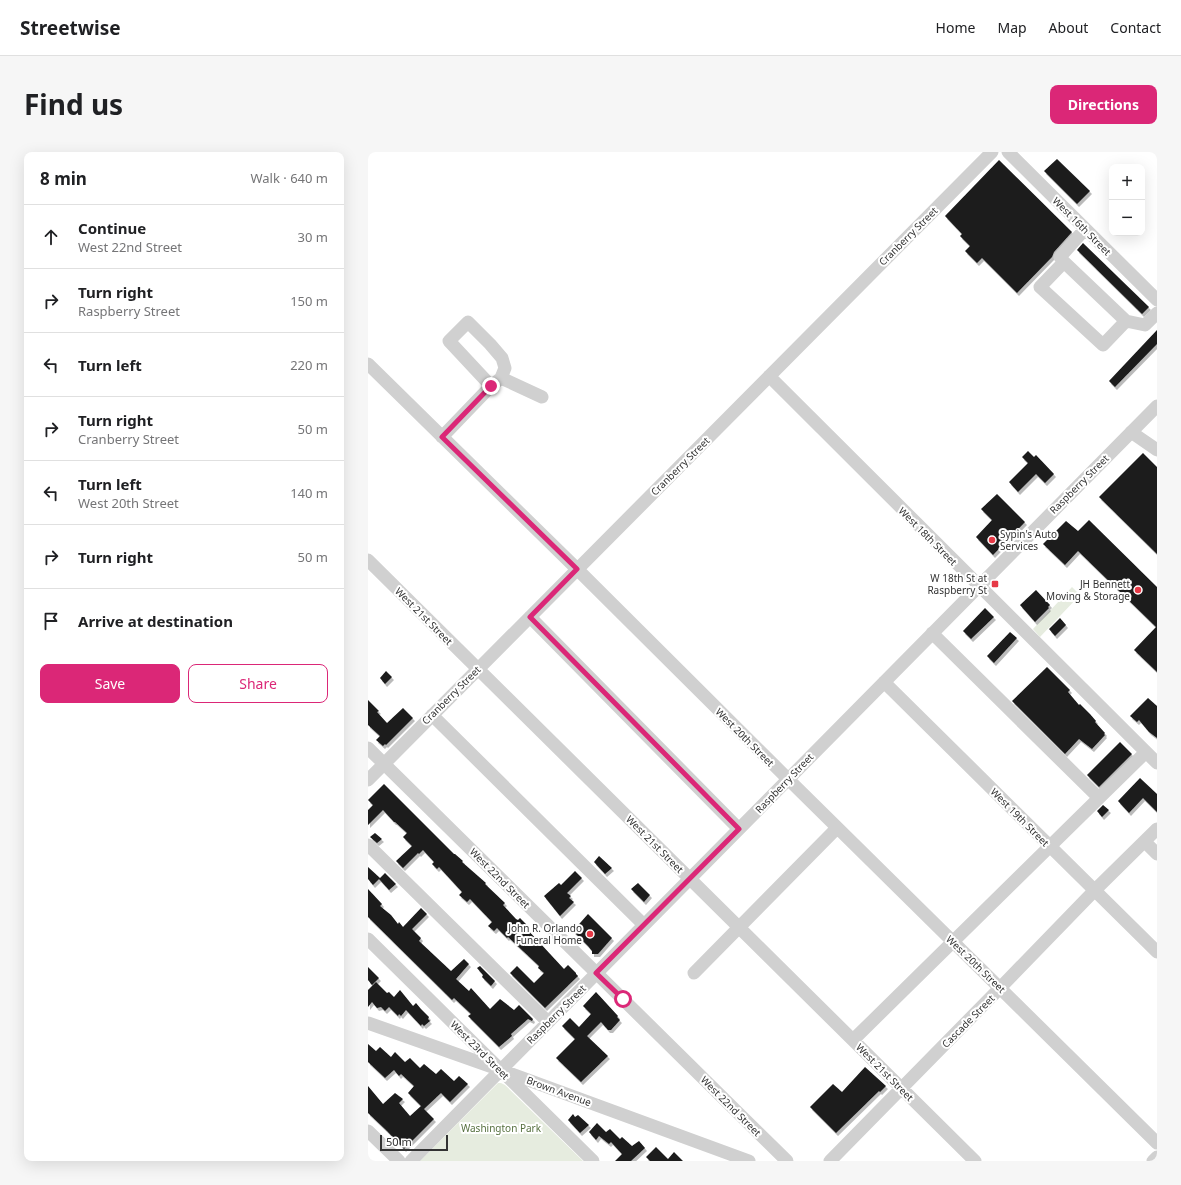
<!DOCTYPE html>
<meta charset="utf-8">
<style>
:root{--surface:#fff;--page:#f6f6f6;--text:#202124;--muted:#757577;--line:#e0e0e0;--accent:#db2777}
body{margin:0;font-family:"Noto Sans",sans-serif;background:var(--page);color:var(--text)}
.controls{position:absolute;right:12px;top:12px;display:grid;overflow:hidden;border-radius:8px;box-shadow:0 4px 16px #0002}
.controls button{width:36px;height:36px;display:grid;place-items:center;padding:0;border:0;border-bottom:1px solid var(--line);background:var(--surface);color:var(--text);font:20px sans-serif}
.scale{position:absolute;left:12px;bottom:10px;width:68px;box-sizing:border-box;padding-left:4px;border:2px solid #333;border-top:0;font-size:11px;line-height:14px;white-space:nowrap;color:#333;-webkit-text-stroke:3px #fff;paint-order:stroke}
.stop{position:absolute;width:12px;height:12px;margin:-9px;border:3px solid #db2777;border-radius:50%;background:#fff}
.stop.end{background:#db2777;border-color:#fff;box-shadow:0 1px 4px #0008}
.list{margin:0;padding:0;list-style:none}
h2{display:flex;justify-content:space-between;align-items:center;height:52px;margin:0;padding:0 16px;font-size:17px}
h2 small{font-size:13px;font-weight:400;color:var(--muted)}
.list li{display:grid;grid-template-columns:26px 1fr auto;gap:12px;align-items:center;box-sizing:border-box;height:64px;padding:0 16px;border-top:1px solid var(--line)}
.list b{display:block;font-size:15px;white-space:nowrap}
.list p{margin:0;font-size:13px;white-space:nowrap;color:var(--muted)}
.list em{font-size:13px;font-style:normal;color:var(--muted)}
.actions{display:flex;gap:8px;padding:12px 16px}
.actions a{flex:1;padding:9px 0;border:1px solid var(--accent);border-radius:8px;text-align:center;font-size:14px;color:var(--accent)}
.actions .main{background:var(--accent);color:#fff}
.icon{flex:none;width:22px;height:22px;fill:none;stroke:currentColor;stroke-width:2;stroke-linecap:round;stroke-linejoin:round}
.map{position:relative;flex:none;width:789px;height:1009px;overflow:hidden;border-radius:8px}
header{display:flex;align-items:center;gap:24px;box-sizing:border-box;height:56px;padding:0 20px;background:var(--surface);border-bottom:1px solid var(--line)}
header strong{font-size:19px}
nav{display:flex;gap:22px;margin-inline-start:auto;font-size:14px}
.intro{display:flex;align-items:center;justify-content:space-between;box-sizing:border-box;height:96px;padding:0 24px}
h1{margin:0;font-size:28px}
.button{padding:10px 18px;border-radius:8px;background:var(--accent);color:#fff;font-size:14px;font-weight:700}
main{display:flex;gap:24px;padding:0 24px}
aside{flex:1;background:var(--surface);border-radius:8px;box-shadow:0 4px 16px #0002}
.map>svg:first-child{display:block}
.green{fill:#e6ecdf}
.building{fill:#1a1a1a;filter:url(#shadow)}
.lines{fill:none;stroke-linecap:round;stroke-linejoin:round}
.minor{stroke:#d0d0d0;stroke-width:13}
.route{stroke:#db2777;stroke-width:5}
.poi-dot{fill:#e63946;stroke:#fff;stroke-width:1.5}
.labels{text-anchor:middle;stroke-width:4;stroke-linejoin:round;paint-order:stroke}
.street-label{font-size:10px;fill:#333;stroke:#fff}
.poi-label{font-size:10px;fill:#333;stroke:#fff;text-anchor:end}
.park-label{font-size:10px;fill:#56703f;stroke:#fff}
</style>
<header>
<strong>Streetwise</strong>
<nav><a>Home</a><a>Map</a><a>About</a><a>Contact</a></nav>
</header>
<div class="intro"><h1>Find us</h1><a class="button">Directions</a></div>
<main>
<aside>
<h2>8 min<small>Walk · 640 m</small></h2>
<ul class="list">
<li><svg class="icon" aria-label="ahead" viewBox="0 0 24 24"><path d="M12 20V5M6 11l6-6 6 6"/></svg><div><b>Continue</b><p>West 22nd Street</p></div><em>30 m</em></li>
<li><svg class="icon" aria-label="right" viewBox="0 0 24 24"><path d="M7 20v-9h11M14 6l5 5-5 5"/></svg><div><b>Turn right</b><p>Raspberry Street</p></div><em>150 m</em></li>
<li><svg class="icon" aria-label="left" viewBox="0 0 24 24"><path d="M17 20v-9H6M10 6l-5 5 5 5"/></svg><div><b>Turn left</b></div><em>220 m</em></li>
<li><svg class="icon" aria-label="right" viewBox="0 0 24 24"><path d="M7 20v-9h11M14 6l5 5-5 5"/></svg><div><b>Turn right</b><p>Cranberry Street</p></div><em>50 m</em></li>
<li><svg class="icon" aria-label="left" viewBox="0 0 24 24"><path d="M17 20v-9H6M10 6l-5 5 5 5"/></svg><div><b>Turn left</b><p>West 20th Street</p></div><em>140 m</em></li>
<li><svg class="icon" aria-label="right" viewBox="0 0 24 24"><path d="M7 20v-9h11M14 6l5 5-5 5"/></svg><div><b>Turn right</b></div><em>50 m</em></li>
<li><svg class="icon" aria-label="arrive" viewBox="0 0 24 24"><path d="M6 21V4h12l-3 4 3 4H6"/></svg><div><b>Arrive at destination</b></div></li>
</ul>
<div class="actions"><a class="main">Save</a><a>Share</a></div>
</aside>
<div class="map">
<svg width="789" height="1009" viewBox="0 0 789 1009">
<defs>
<filter id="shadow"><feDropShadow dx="2" dy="3" stdDeviation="0" flood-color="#0004"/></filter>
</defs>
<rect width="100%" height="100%" fill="#fff"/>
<path class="green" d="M704,435L712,443L672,485L665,477Z
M130,931H133L137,933L215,1009H52Z"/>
<path class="building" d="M689,7L722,39L709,52L676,19Z
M631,8L704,80L686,100L684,105L649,141L614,106L609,111L597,99L602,94L592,84L594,82L577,64Z
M715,91L781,155L774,162L709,98Z
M789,178V192L747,235L741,229Z
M660,299L666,305L668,303L686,322L677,331L668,322L650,340L641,330L660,311L654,305Z
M775,301L789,315V402L731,345Z
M629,342L657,370L625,403L608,385L624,368L613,357Z
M721,368L789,435V520L766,498L788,475L710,399L697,413L675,392L698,369L710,379Z
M668,438L682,453L680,455L681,456L667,470L652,453Z
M617,456L626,465L603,487L595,479Z
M692,466L698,473L687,484L681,477Z
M642,480L649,486L626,511L619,504Z
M679,515L702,538L700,540L711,553L712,552L722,562L728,569L727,570L737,581L736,582L737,583L724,597L711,587L697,602L644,549Z
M18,519L24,525L17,532L12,526Z
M780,546L789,554V586L781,580L771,568L769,570L762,564Z
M0,548L11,559L9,560L19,571L35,556L45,566L18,593L17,592L15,594L8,588L12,584L0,573Z
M752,590L764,602L731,635L719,623Z
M772,626L789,642V660L775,646L761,661L750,649Z
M16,632L86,702H87L95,709L94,710L118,731L117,732L137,751L135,753L148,767L150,768L152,766L159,773L158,776L196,817L200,813L208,821V822L210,824L177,856L142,821L149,814L166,831L176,821L170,816L171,814L140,785L139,786L129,776L126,779L120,774L124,770L102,747L99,750L91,743L94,740L71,715L69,717L64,712L66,710L55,698L51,702L50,701L35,716L28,709L44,694L35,685L39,681L27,670H26L15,658L0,673V658L5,653L0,648Z
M735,653L741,658L734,665L729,659Z
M7,681L14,687L9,691L2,685Z
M231,704L244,716L237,722L226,710Z
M0,715L12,726L5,733L0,727Z
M207,719L214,726L199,741L203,744L201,746L206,750L192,764L176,744L191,731L193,733Z
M17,721L28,732L21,738L11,727Z
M270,731L282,743L276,750L263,737Z
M0,737L14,752L12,754L23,763L30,772L31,770L35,775L53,756L59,762L44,777L53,786L51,789L83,819L96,807L101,812L88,827L101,839L103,836L122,857L132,847L146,858L151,853L165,867L164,869L160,867L143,882L144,884L131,895L100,864L103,862L86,846L84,848L0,765Z
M220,762L244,786L230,802H224V799L220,794L205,779Z
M112,814L127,829L123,834L114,825L115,823L109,816Z
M0,815L11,826L4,833L0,828Z
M8,830L19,841L21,840L26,845L32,838L45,854L48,851L53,857L61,865L60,867L62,869L56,874L54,872L53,874L38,858L33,864L31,862L30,864L21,855L17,859L13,855L9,856L4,850L0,855V838Z
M228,840L250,864L249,865L252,868L243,878H240L233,870L219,884L240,904L213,930L188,906L207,887L194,874L202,866L211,875L223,862L215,854Z
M0,892L8,899L12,895L23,905L27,900L37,910L42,906L52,916L56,912L68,922L73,917L86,929L91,924L100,932L82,950L73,941L56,957L40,941L46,934L33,922L31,924L26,918L17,926L0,910Z
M497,915L518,934L512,940L511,939L468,981L442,955L465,932L474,940Z
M0,934L15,952L27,941L35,947L31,951L42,964L53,954L66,967L36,997L19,979L0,961Z
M205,962L207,965L210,963L221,973L212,981L200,968Z
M229,971L238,980L242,977L252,987L254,985L264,994L271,989L277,996L263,1009H247L254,1002L243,990L241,992L231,984L228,988L221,980Z
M288,995L300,1007L306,1000L315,1009H282L278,1005Z"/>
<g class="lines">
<path class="minor" d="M640,0L789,148
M717,77L692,105L696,110L758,169L777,173L789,161
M696,110L672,135L735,193L758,169
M0,212L209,417L420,627L789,991
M401,224L789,611
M133,226L174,245
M763,280L789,298
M74,285L123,234L133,226L137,216L134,206L122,192L100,170L81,189L123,234
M0,408L607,1009
M162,465L371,677
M516,530L789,800
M64,563L276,773
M0,596L419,1009
M0,628L624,0
M731,646L778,600
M777,690L789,702
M0,693L180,870
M0,787L225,1009
M326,821L469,676
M0,871L133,918L381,1009
M485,888L731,646L564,481
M0,979L31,1009
M43,1009L789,254
M462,1009L632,836L727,738L789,677
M785,1009L789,1005"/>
</g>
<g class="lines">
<path class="route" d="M123,234L74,285L209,417L162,465L371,677L228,821L255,847"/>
</g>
<g class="poi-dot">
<circle cx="624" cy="388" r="4"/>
<rect x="623" y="428" width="8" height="8" rx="2"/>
<circle cx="770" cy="438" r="4"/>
<circle cx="222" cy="782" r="4"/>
</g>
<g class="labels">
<g class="street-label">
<text transform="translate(714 74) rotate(45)" y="4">West 16th Street</text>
<text transform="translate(540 84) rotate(-45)" y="4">Cranberry Street</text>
<text transform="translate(312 314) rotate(-45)" y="4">Cranberry Street</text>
<text transform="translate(711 332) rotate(-45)" y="4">Raspberry Street</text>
<text transform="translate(560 384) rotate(45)" y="4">West 18th Street</text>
<text transform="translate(56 464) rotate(45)" y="4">West 21st Street</text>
<text transform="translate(83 543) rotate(-45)" y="4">Cranberry Street</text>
<text transform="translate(377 585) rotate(45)" y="4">West 20th Street</text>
<text transform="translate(416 631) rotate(-46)" y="4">Raspberry Street</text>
<text transform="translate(652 665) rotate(45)" y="4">West 19th Street</text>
<text transform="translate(287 692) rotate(45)" y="4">West 21st Street</text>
<text transform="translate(132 726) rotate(45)" y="4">West 22nd Street</text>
<text transform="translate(608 812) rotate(44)" y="4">West 20th Street</text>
<text transform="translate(188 862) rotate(-45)" y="4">Raspberry Street</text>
<text transform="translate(600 869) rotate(-45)" y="4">Cascade Street</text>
<text transform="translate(112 898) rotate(45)" y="4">West 23rd Street</text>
<text transform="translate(517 920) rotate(45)" y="4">West 21st Street</text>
<text transform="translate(191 939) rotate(20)" y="4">Brown Avenue</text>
<text transform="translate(363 954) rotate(45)" y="4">West 22nd Street</text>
</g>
<g class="poi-label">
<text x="632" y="386" text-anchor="start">Sypin's Auto<tspan x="632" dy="12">Services</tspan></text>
<text x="619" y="430">W 18th St at<tspan x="619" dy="12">Raspberry St</tspan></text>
<text x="762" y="436">JH Bennett<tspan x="762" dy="12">Moving &amp; Storage</tspan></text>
<text x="214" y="780">John R. Orlando<tspan x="214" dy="12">Funeral Home</tspan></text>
</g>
<g class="park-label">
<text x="133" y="980">Washington Park</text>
</g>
</g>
</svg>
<div class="controls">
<button>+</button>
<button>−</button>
</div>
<div class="scale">50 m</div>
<div class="stop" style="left:255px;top:847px"></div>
<div class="stop end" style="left:123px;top:234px"></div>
</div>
</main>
